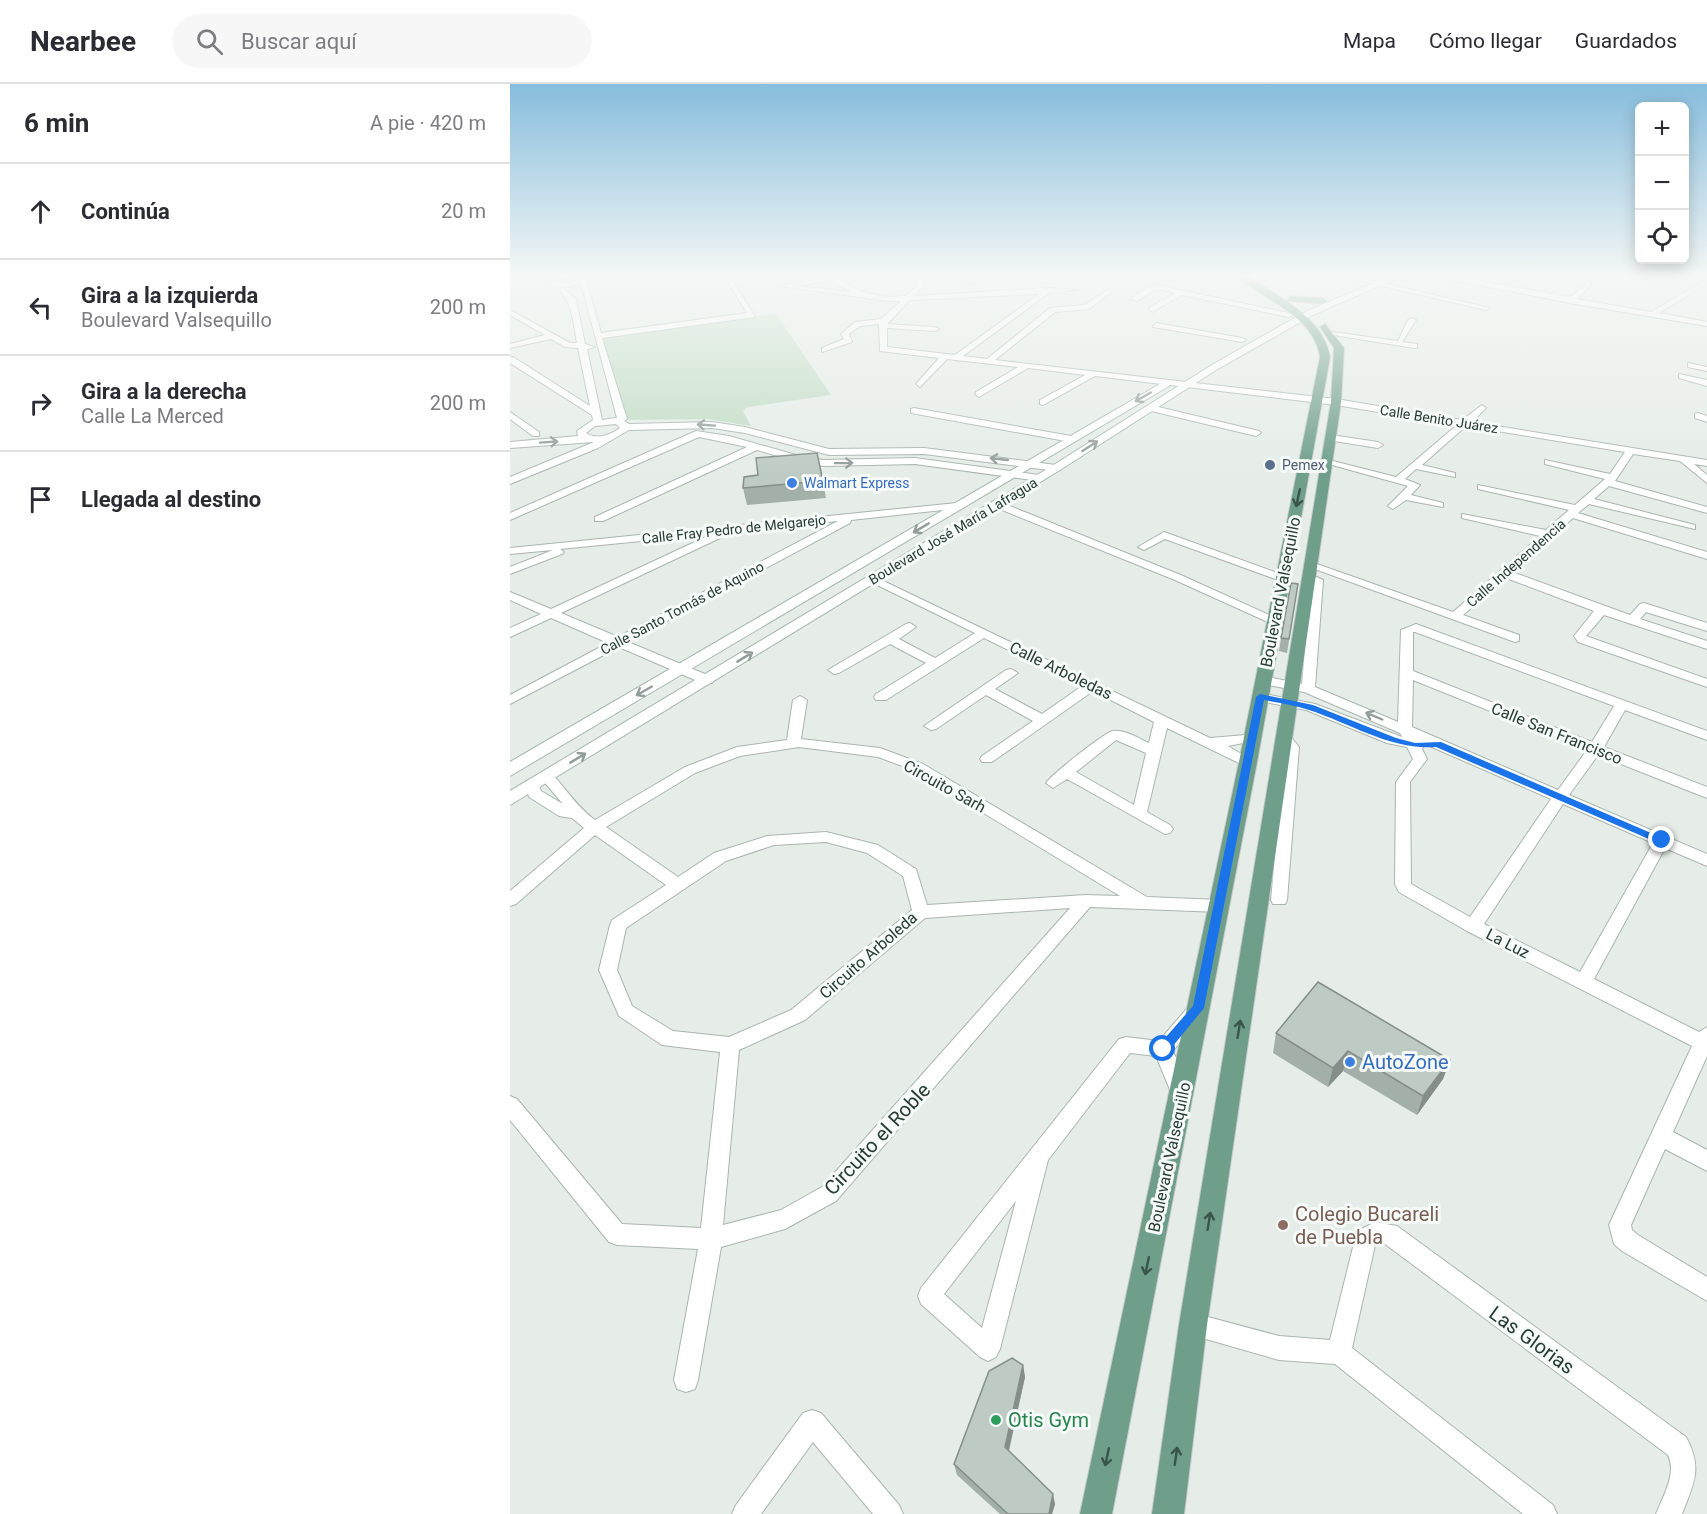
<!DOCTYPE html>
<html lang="es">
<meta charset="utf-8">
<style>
:root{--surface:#fff;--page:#f7f7f7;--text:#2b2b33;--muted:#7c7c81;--line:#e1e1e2}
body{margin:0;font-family:Roboto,sans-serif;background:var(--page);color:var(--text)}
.controls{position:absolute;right:18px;top:18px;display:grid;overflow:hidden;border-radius:9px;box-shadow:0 3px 15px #0003}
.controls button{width:54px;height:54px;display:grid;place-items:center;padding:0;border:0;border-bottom:2px solid var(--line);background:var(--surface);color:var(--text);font:30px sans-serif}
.stop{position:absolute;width:18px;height:18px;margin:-14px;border:4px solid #1a73e8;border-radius:50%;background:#fff}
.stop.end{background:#1a73e8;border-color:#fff;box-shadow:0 2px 6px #0008}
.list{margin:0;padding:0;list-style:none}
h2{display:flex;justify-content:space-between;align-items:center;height:78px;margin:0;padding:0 24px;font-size:26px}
h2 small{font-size:20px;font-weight:400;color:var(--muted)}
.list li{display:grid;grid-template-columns:39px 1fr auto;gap:18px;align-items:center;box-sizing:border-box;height:96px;padding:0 24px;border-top:2px solid var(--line)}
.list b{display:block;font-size:22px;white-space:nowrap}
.list p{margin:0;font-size:20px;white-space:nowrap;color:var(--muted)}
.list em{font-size:20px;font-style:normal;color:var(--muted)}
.icon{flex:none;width:33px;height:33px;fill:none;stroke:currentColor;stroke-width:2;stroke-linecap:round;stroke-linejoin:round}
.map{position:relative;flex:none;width:1197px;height:1430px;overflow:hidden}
header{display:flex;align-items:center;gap:36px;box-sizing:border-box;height:84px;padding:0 30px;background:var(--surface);border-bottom:2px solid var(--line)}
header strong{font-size:28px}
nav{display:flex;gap:33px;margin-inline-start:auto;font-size:21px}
.search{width:420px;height:54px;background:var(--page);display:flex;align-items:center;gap:15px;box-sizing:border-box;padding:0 21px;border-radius:33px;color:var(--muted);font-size:22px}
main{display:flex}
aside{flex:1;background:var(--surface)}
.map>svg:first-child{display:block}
.green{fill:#c1dcc5}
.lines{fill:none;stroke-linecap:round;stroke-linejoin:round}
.minor-casing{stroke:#a9b5af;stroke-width:2}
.secondary-casing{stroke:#a5b8af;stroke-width:2}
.primary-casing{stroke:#c3c9c6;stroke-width:2}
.minor{fill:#fff;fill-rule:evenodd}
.secondary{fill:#fff;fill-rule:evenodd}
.primary{fill:#6f9e8b;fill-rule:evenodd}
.wall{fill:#a3afa9}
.shaded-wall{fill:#858e89}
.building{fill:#becbc4;stroke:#858e89;stroke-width:1.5}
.oneway{stroke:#939e9a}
.oneway2{stroke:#39554a}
.route{fill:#1a73e8}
.service-dot{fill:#5c6f8a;stroke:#f6faf8;stroke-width:2}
.shop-dot{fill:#3f7fe0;stroke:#f6faf8;stroke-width:2}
.education-dot{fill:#8d6e63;stroke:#f6faf8;stroke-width:2}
.leisure-dot{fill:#2e9e5b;stroke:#f6faf8;stroke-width:2}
.labels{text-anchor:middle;stroke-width:6;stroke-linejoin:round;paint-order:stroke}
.far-street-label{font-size:14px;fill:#273d34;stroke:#f6faf8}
.far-service-label{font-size:14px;fill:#4e5e75;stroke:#f6faf8;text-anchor:start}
.far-shop-label{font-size:14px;fill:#366cbe;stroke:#f6faf8;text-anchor:start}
.street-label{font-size:16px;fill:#273d34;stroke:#f6faf8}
.near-shop-label{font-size:20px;fill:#366cbe;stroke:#f6faf8;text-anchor:start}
.near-street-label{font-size:20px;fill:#273d34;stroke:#f6faf8}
.near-education-label{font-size:20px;fill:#785e54;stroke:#f6faf8;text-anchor:start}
.near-leisure-label{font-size:20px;fill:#27864d;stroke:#f6faf8;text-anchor:start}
</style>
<header>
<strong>Nearbee</strong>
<div class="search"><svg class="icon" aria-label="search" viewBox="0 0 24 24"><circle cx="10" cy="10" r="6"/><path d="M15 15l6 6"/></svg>Buscar aquí</div>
<nav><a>Mapa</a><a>Cómo llegar</a><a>Guardados</a></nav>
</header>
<main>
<aside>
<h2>6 min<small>A pie · 420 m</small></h2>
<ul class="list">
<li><svg class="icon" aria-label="ahead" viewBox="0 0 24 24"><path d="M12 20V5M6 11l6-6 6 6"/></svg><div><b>Continúa</b></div><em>20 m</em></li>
<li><svg class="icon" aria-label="left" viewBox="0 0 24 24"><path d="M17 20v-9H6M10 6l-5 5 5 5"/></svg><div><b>Gira a la izquierda</b><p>Boulevard Valsequillo</p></div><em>200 m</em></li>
<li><svg class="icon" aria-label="right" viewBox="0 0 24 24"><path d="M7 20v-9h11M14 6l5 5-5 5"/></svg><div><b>Gira a la derecha</b><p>Calle La Merced</p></div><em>200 m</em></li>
<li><svg class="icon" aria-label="arrive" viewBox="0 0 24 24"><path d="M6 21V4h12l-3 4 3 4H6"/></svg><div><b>Llegada al destino</b></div></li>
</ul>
</aside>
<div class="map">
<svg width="1197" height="1430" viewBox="0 0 1197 1430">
<rect width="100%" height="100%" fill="#e6ede9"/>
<path class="green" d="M266,230L321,311L238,323L233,327L241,342L198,335L115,336L91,252Z"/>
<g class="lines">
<g class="minor-casing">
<path id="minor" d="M0,190L75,192L91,249L237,229L213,190H219L245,233L92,254L117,335L114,337L119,340L202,338L235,343L319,365L414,364L546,381L551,384L546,387L414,370L319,371L235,349L202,344L119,346L88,364L0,400V393L84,358L0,364V358L68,352L67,347L83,336L82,331L0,279V273H3L80,322L68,264L55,263L41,255L0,264V260L35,251L0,231V226L60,259H67C63,237 62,205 36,200L38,195L0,193ZM55,194L71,195L59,199L43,197ZM71,199L107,334H105L92,336L77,265L85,263L75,260L66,215L51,202L59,203ZM106,340L110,344C100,351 87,356 76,349L85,342Z
M312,190H320L352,208L378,213L396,212L408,201L402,190H409L415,199L405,212L539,204L566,206L539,209L453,272L477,275L540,224L574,221L600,205L602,208L579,225L545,228L485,276L826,315L952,336L972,321L976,324L962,338L1197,376V382L1184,380L1197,391V399L1170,377L1123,370L1105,397L1197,423V429L1099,402L1084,415L1185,441V445L1079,420L1068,429L1197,468V475L1063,434L1002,488L1120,531L1130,520L1134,519L1197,539V547L1136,528L1130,535L1197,557V565L1094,531L1076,552L1197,595V603L1068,558L1064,552L1084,527L996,494L953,531L1009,551V557L1005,558L794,481L800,478L804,479L943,528L1030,452L952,434V430L1036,446L1059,426L968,405V401L1065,421L1095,395L1035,380V376L1100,390L1115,368L956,342L912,381L945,389V393L906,385L895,395L910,401L901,411L933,419V423L896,416L883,425L878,422L898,402L815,379V375L886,393L947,341L826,321L585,292L533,321L530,320V316L575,291L518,284L469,313L465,310L466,308L508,283L437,275L410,303L406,300L429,274L370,267L369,240L350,242L339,250L342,258L312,268V264L334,255L331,250L345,238L371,235L391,217H378L269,202L315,193ZM321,196L341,208L287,202ZM529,210L445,271L377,263V244L425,247L429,245L425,243L377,240L400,216Z
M441,190L460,195L490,190L460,199L437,192Z
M820,190H833L980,224L976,226Z
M913,190H928L1060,213L1079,198L1081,201L1067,215L1141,228L1189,200L1191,203L1149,229L1197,238V242L1060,219Z
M646,201L779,229L783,231L779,233L672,211L642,228L639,224L665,209L646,205L627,217L620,215L638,203Z
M902,234L906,236L892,258L907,260V264H904L818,250L822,248L888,257L898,236Z
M646,239L732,254L736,256L732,258L643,243Z
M1178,279L1197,283V287L1178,283Z
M1169,290L1197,296V302L1169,294Z
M640,321L749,347L751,349L746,352L637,326L636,324Z
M404,324L561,352L566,355L561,358L401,329V325Z
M0,328L29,348V352H23L0,335Z
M1188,329L1197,332V338L1185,334V330Z
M186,347L219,352L293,373L314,376L405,374L529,391L534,394L529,397L405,380L314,382L292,379L247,366L93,437H85V433L237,363L189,353L0,436V429Z
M821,351L868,358L873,361L868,364L818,356V352Z
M482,418H490L673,492L770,536L764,540L760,539L665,496L482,422Z
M447,419L451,420V424L341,436L340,439L118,558L202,593L204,596L202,599H192L109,563L0,620V611L98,559L41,534L0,553V544L31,530L0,516V508L41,525L202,450L50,465L54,468L52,470L0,490V483L43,466L0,470V464ZM328,437L108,553L51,529L210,454L211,452L208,449Z
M654,448L776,492L778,494L776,496H768L655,455L634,466L628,463Z
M363,492L700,654L748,650L750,653L748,656L718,662L745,678L743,681H733L657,644L637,728L660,741L663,745L660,749L655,750L557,695L543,704L536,699C541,691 595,648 603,647C615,645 629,655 639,659L644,638L583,607L482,678H472L470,675L472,672L523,637L476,611L426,645L421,646L414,642L496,586L501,585L508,589L485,605L532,630L572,602L474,554L376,616H366L364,613L366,610L416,579L380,560L329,589L324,590L318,586L396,540L400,539L406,543L389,555L425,574L465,549L359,497V493ZM606,656L636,669L624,721L566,688Z
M807,493L813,496L805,603L888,638L891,546L906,540L1197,647V656L1115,626L1094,663L1197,703V714L1088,671L1059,711L1197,770V782L1155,764L1084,895L1189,948L1197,943V972L1163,1048L1197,1066V1087L1155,1065L1121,1141L1122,1146L1128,1151L1197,1193V1217L1112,1167L1104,1160L1099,1141L1182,962L957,847L889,808L885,800L886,698L903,675L897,663L877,659L796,626L745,616L743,613L750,609L805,620L892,653L890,649L794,608L748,599L746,596L753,592L792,600L801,496ZM903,548H905L1104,622L1082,658L903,587ZM903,596L1077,666L1048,706L902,643ZM915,660L1041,715L960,833L901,800L900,698L917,675L912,665ZM1053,720L1143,759L1070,888L974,840Z
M290,612L297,616L291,655L370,664L413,680L637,813L710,816L716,818L718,822L716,826L710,828L580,823L326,1117L275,1145L211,1163L188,1296L185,1305L176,1308L167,1305L164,1296L188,1165L107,1161L99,1158L0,1036V1012L7,1015L112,1140L191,1144L210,968L152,961L109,932L89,886L100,841L102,836L156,801L85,751L6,820L0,822V807L74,744L62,734L49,732L19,713L16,702L23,697L28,699L31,707L53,720L30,693L37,688L42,690C56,705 68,724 85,736L175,683L227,663L277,656L283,616ZM289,663L368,673L403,686L610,812L576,811L417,821L406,785L368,761L316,748L257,752L204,769L168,793L96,743L185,689L230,672ZM316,758L357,769L393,792L402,826L281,926L219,953L163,947L122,922L107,886L116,844L216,777L264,761ZM560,824L312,1103L271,1126L213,1141L229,966L295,936L415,834Z
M773,648L778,649L789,663L777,816L775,820H763L761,816L775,663L766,652Z
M686,919L692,921L695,926L663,967L680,1007L677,1013L670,1016L663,1013L646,972L620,969L538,1076L490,1265L486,1273L478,1277L470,1273L411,1220L408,1212L411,1204L609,955L616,953L649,957L680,921ZM506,1117L472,1244L434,1210Z
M865,1138L887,1142L1176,1353C1193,1384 1184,1399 1172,1430H1146C1153,1412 1167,1390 1158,1371L875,1160L865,1161L842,1264L1043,1421L1047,1430H1013L825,1280L769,1276L675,1249L671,1241L675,1233L683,1229L769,1252L820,1256L845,1155L848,1147Z
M302,1326L311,1329L389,1421L393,1430H363L303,1358L251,1430H222L226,1421L293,1329Z"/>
</g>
<g class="secondary-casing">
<path id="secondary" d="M885,190H896L803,231L706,286L550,386L0,721V707L542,382L700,282L797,227Z
M655,297L659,298V302L0,692V678Z"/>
</g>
<g class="primary-casing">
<path id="primary" d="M724,190H734C765,211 813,232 820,273L747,678L602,1430H570L729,678L810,273C804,230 752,216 724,190Z
M780,212L813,214L817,217L813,220L777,217Z
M815,240L834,264L831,318L697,1241L674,1430H642L669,1241L821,318L824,264L810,243Z"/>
</g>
<use href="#minor" class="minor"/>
<use href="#secondary" class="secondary"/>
<use href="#primary" class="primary"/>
</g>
<path class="wall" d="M307,369L316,414L237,421L233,404L248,391Z
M788,500L777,569L769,567L771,554Z
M766,949L940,976L933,995L907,1031L833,987L818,1003L763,969Z
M513,1281L515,1293L499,1367L545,1420L542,1430H490L447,1391L444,1380Z"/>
<path class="shaded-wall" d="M838,967L833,987L818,1003L823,984Z
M940,976L933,995L907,1031L913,1012Z
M513,1281L515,1293L497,1374L495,1363Z
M543,1410L545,1420L542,1430H539Z"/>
<path class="building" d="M307,369L313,397L233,404L234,393L248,391L246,374Z
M781,499L788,500L779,555L771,554Z
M808,898L940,976L913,1012L838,967L823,984L766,949Z
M502,1274L513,1281L495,1363L543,1410L539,1430H498L444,1380L479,1287Z"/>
<defs><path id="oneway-shaft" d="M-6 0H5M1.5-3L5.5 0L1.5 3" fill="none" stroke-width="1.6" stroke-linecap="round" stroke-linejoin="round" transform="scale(1.5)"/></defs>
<g class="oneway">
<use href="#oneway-shaft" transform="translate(633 313) rotate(150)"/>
<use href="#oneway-shaft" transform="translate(196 341) rotate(-176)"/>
<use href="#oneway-shaft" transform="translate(39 358) rotate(-4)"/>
<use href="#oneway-shaft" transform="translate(580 362) rotate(-33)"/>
<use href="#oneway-shaft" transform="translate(489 375) rotate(-174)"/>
<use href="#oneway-shaft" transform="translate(334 379) rotate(-1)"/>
<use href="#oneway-shaft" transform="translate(411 444) rotate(149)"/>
<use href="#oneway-shaft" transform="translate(235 573) rotate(-31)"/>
<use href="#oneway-shaft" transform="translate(134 607) rotate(150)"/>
<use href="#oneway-shaft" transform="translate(864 632) rotate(-157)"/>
<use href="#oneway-shaft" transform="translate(68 674) rotate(-31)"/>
</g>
<g class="oneway2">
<use href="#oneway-shaft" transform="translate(788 414) rotate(102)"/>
<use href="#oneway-shaft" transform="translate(729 945) rotate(-81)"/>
<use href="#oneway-shaft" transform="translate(699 1137) rotate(-81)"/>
<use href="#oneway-shaft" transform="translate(637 1182) rotate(102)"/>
<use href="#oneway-shaft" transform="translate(666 1372) rotate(-82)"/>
<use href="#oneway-shaft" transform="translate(597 1373) rotate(102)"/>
</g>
<linearGradient id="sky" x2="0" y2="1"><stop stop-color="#87bddd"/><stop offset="0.49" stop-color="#f4f7f5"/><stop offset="1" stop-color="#f4f7f5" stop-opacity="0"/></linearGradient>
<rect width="1197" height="390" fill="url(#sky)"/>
<path class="route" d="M750,610L803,621L886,654L905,659L931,658L1157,756L1148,759L926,663C880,666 842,640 799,626C785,621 769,619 754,616L694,924L658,968H649V961L683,922L746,613Z"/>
<circle class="service-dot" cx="760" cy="381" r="6"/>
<g class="shop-dot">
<circle cx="282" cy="399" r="6"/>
<circle cx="840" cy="978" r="6"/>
</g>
<circle class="education-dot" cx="773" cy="1141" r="6"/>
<circle class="leisure-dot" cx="486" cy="1336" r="6"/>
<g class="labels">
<g class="far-street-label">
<text transform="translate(929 335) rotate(9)" y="5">Calle Benito Juárez</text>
<text transform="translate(224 445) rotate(-6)" y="5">Calle Fray Pedro de Melgarejo</text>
<text transform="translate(443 447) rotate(-31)" y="5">Boulevard José María Lafragua</text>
<text transform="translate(1006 479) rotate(-41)" y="5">Calle Independencia</text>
<text transform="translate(172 524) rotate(-28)" y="5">Calle Santo Tomás de Aquino</text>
</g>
<g class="far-service-label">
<text x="772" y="386">Pemex</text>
</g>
<g class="far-shop-label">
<text x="294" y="404">Walmart Express</text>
</g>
<g class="street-label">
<text transform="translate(770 508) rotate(-79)" y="6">Boulevard Valsequillo</text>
<text transform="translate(551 586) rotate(26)" y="6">Calle Arboledas</text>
<text transform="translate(1047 649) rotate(22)" y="6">Calle San Francisco</text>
<text transform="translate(435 702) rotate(29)" y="6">Circuito Sarh</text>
<text transform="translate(998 859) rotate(27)" y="6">La Luz</text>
<text transform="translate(358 871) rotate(-41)" y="6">Circuito Arboleda</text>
<text transform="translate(659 1073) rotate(-78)" y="6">Boulevard Valsequillo</text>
</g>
<g class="near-shop-label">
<text x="852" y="985">AutoZone</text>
</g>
<g class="near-street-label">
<text transform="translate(367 1055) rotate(-47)" y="7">Circuito el Roble</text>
<text transform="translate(1022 1256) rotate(36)" y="7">Las Glorias</text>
</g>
<g class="near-education-label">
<text x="785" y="1137">Colegio Bucareli<tspan x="785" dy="23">de Puebla</tspan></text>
</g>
<g class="near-leisure-label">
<text x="498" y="1343">Otis Gym</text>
</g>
</g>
</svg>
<div class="controls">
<button>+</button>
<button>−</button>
<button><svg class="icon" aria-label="locate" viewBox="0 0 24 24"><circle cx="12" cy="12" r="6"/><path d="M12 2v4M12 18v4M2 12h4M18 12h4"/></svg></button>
</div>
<div class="stop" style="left:653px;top:965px"></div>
<div class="stop end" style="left:1152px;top:756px"></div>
</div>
</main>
